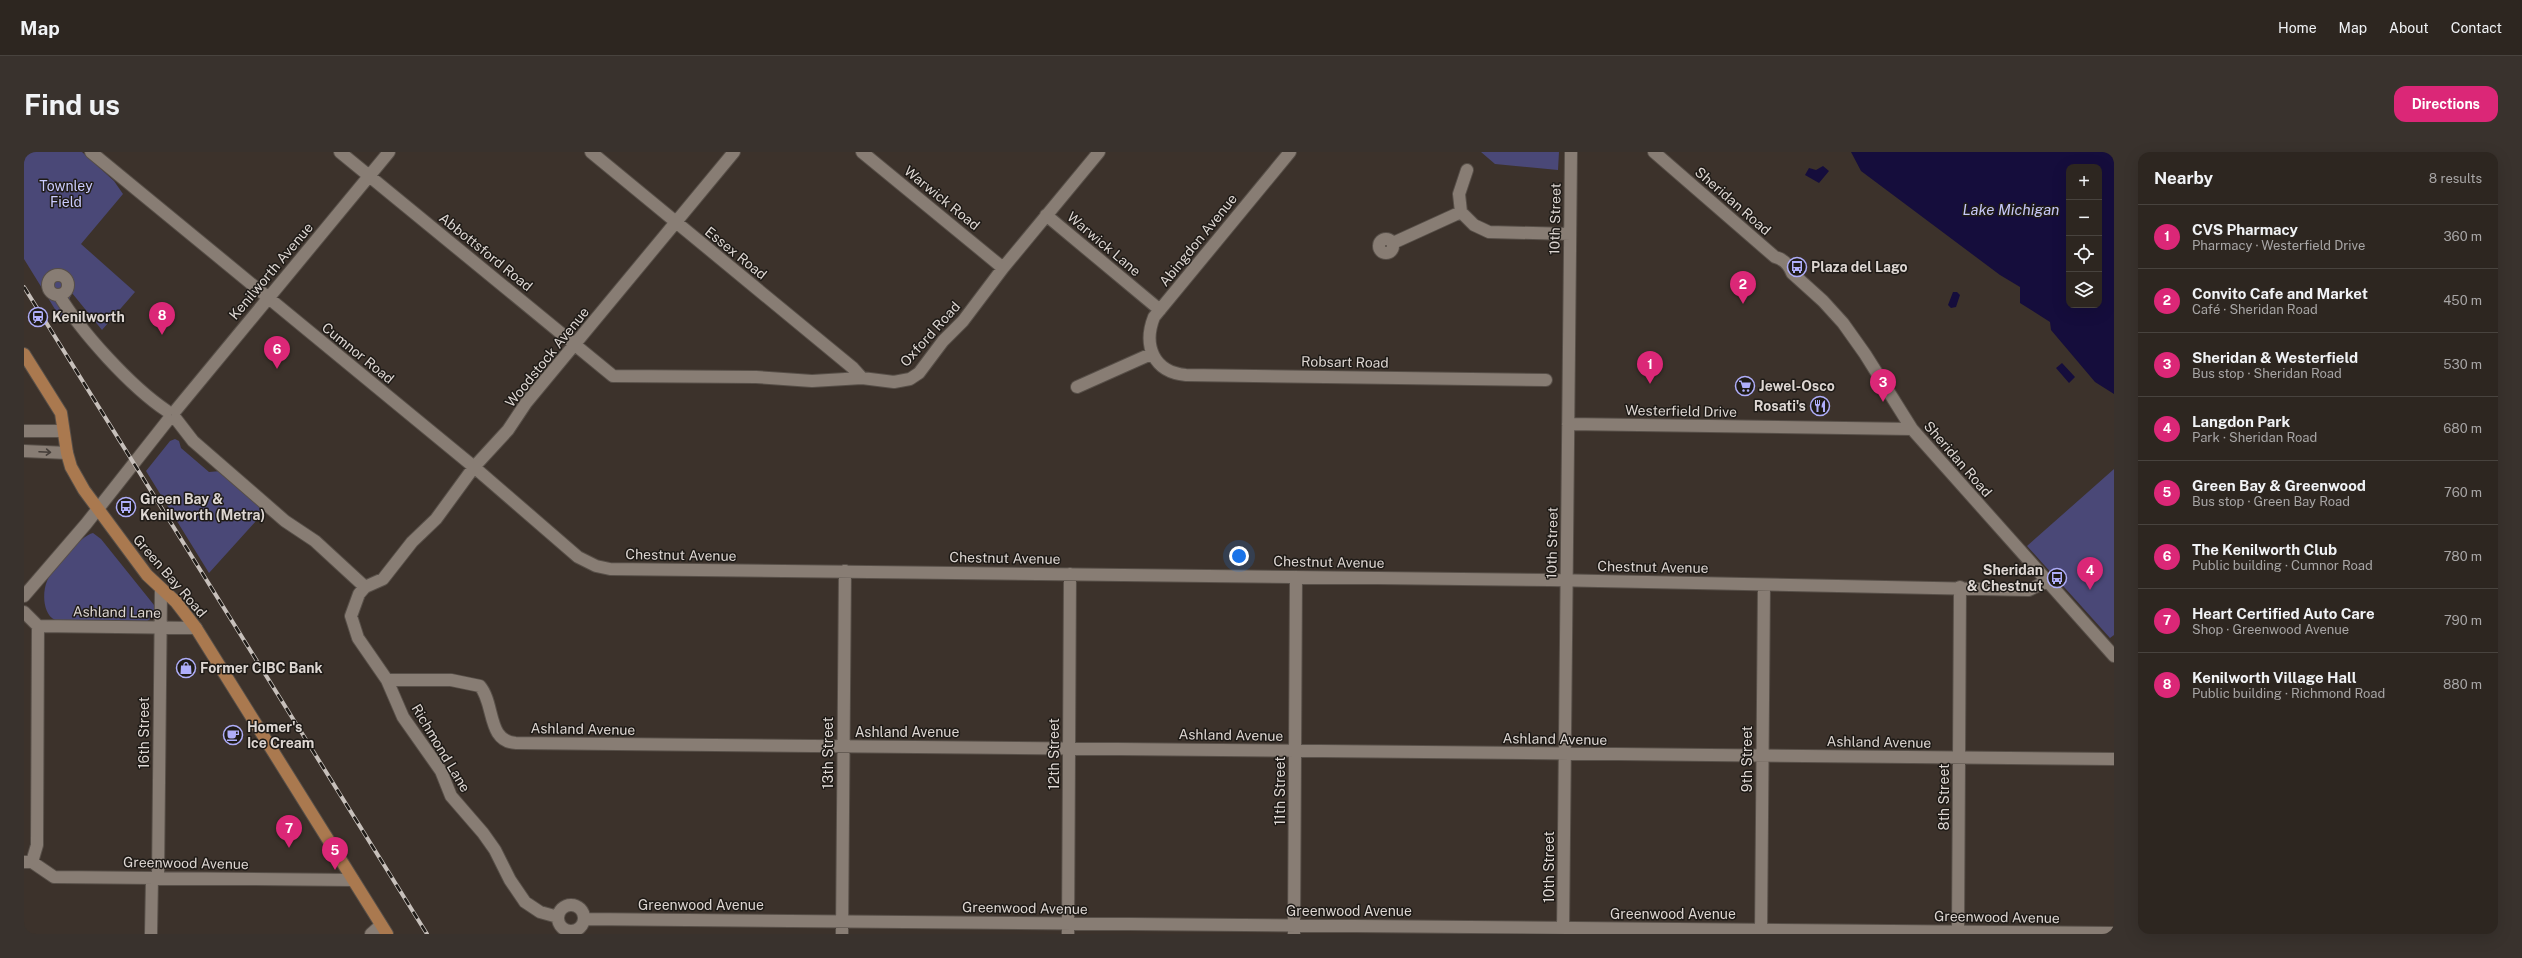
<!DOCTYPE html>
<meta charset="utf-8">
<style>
:root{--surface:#2d2620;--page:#39322d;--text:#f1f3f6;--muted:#a7a5a5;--line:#48433e;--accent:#db2777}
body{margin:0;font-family:"Public Sans",sans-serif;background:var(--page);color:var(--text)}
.controls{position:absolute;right:12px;top:12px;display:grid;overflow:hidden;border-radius:8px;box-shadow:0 4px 16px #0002}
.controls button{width:36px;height:36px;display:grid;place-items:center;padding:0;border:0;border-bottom:1px solid var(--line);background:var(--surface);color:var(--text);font:20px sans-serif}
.you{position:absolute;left:1215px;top:404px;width:14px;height:14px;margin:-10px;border:3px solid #fff;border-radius:50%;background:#1a73e8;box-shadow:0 0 0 6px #1a73e833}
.badge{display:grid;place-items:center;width:26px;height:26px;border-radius:50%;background:var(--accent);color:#fff;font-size:13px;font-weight:700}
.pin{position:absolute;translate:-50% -33px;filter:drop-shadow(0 1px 2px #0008)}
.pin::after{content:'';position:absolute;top:21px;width:14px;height:12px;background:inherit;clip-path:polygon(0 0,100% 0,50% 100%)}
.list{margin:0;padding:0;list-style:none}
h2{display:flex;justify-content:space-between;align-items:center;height:52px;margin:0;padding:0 16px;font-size:17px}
h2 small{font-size:13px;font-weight:400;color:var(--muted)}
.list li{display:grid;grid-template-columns:26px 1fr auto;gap:12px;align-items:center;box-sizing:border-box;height:64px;padding:0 16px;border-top:1px solid var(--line)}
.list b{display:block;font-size:15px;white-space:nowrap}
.list p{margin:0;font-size:13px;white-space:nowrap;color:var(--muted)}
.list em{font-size:13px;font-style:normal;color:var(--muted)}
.icon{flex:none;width:22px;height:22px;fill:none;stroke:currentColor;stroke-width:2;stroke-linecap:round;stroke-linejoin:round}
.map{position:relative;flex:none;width:2090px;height:782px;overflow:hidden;border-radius:12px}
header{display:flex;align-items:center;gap:24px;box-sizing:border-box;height:56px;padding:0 20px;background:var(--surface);border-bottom:1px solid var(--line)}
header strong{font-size:19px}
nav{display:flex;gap:22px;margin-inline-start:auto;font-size:14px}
.intro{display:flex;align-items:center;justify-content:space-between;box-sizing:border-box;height:96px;padding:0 24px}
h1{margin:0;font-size:28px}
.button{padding:10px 18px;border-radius:12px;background:var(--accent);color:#fff;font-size:14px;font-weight:700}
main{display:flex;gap:24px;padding:0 24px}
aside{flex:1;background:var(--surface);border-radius:12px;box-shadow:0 4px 16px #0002}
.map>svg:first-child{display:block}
.green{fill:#4a4877}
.water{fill:#150d3c;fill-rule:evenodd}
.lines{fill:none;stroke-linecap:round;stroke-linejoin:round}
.minor-casing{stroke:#574f48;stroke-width:14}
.major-casing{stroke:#574f48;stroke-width:14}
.minor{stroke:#887d74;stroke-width:12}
.major{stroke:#aa794f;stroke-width:12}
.rail-casing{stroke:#c7c0bb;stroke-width:4}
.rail{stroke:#1f1b17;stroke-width:2.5;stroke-dasharray:8;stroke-linecap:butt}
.oneway{stroke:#443d38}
.labels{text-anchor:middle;stroke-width:3;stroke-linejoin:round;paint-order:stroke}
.park-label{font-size:14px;fill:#cbccfe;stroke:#1f1b17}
.street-label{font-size:14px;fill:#ddd6d2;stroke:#1f1b17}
.poi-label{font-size:14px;font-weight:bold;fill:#ddd6d2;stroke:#1f1b17;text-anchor:start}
.water-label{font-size:15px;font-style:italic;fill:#c6c7f9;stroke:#1f1b17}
</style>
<header>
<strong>Map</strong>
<nav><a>Home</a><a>Map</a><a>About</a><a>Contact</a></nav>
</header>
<div class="intro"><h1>Find us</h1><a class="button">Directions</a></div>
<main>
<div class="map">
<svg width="2090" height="782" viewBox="0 0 2090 782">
<rect width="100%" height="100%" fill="#3c322b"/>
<path class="green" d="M0,0H58L90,29L99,42L57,92L111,140L78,178L48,141L37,167L0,107Z
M1457,0H1535L1534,18L1471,12Z
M151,287L155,289L157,296L185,320L197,319L241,359L185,421L122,319L146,289Z
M2090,317V483L2086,486L2003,394Z
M69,381L77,387L130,453C131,461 129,467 121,470L31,468C19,462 18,441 23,429C28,417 57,383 69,381Z"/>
<path class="water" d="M1827,0H2090V242L2071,230L2027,178L2026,170L1996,151V135L1976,123L1837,19ZM2045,15H2075V153H2045Z
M1799,14L1805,19L1795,31L1781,23L1785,16L1792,18Z
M1929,140H1933L1936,143L1932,155L1927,156L1924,153Z
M2038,211L2051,225L2045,231L2032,216Z"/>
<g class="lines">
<g class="minor-casing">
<path id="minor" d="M67,0L450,315L554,405L572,414L586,417L1526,428L2005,438L2023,429
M316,0L589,224L732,225L788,229L838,226L870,230L886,227L895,221L919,189L939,169L979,116L1075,0
M567,0L829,216L838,226
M838,0L979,116
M1266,0L1130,165C1119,193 1129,220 1162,223L1522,228
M1630,0L1751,105C1759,107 1765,113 1768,121L1799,149L1819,171L1841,202L1888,277L2090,504
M1437,60L1435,42L1443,18
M1022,63L1136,158
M1355 94a7 7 0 1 1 14 0a7 7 0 1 1-14 0Z
M1369,91L1437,60L1450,73L1465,80L1546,82
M24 133a10 10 0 1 1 20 0a10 10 0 1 1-20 0Z
M35,143C57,180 107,235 143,259
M1053,235L1127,202
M152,258L365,0
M152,267L169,289L261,369L291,389L341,435
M1544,272L1888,277
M0,279H39
M0,299L43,301
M0,444L62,372L144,268
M0,460L14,474L13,693L8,710
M14,474L172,476
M363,528H427L456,534C471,552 463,590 492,591L2090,607
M0,710H8L30,725L329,728
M134,726L137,437
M534 766a13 13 0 1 1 26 0a13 13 0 1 1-26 0Z
M534,765L516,760L501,750L486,728L471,698L459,681L427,644L417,619L379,565L363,528L334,486L327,464L335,442L341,435L359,427L388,390L412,367L450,315L484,278L502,251L710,0
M560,767L2090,781
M127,782L128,726
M347,782L357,773
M818,782L821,419
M1044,782L1046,422
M1270,782L1272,425
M1539,782L1547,0
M1737,782L1740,433
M1934,782L1936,435"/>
</g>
<g class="major-casing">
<path id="major" d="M0,202L37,261L43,301L47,315L60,338L123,423L152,450L172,476L363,782"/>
</g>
<use href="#minor" class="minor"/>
<use href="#major" class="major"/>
<g class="rail-casing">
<path id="rail" d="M0,135L403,782"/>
</g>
<use href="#rail" class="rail"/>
</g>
<defs><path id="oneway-shaft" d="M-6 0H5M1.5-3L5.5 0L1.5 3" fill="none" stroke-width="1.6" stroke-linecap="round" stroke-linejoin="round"/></defs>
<use class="oneway" href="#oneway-shaft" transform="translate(21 300) rotate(3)"/>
<defs>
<g id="bus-ring" transform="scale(1)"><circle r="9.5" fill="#1f1b17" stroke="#afaefa" stroke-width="1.5"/><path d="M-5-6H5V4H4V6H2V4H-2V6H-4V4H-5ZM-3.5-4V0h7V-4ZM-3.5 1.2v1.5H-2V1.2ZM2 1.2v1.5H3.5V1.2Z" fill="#afaefa"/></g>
<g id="station-ring" transform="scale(1)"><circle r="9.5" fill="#1f1b17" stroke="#afaefa" stroke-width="1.5"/><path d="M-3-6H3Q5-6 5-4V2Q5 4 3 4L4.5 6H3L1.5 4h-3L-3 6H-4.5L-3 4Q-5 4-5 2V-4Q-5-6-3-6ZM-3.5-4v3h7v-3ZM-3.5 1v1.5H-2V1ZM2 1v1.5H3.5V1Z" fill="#afaefa"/></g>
<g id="supermarket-ring" transform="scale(1)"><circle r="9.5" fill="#1f1b17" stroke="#afaefa" stroke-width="1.5"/><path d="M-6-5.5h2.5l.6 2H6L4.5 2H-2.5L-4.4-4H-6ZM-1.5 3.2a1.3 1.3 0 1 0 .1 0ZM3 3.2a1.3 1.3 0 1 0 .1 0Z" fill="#afaefa"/></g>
<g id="restaurant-ring" transform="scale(1)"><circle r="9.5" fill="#1f1b17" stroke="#afaefa" stroke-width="1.5"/><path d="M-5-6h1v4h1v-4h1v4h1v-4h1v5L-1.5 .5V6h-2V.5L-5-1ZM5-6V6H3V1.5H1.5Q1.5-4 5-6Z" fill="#afaefa"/></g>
<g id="shop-ring" transform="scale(1)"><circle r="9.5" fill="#1f1b17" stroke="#afaefa" stroke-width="1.5"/><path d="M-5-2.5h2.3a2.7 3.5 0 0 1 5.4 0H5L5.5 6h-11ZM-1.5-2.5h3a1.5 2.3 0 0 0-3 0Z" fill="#afaefa"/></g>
<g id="cafe-ring" transform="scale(1)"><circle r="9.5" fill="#1f1b17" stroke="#afaefa" stroke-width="1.5"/><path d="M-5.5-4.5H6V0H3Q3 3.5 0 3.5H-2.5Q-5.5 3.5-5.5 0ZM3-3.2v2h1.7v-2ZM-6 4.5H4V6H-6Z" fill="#afaefa"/></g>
</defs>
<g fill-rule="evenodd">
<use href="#bus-ring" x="1773" y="115"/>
<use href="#station-ring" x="14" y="165"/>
<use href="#supermarket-ring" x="1721" y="234"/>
<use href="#restaurant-ring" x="1796" y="254"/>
<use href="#bus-ring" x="102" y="355"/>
<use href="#bus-ring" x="2033" y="426"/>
<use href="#shop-ring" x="162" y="516"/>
<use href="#cafe-ring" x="209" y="583"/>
</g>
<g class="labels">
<g class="park-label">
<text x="42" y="39">Townley<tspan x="42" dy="16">Field</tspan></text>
</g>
<g class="street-label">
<text transform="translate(918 46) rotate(39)" y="5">Warwick Road</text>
<text transform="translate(1709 49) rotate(41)" y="5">Sheridan Road</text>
<text transform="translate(1531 67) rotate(-89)" y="5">10th Street</text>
<text transform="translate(1174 88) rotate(-51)" y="5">Abingdon Avenue</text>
<text transform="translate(1080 92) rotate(40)" y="5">Warwick Lane</text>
<text transform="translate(462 100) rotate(39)" y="5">Abbottsford Road</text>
<text transform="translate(712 101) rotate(39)" y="5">Essex Road</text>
<text transform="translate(247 119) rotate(-50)" y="5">Kenilworth Avenue</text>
<text transform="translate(906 182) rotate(-48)" y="5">Oxford Road</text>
<text transform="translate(334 201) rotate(39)" y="5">Cumnor Road</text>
<text transform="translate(523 205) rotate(-51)" y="5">Woodstock Avenue</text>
<text transform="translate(1321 210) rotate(1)" y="5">Robsart Road</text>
<text transform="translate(1657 259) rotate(1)" y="5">Westerfield Drive</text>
<text transform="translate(1934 307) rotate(49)" y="5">Sheridan Road</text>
<text transform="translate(1528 391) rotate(-89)" y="5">10th Street</text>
<text transform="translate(657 403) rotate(1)" y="5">Chestnut Avenue</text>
<text transform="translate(981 406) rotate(1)" y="5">Chestnut Avenue</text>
<text transform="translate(1305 410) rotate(1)" y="5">Chestnut Avenue</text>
<text transform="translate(1629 415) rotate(1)" y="5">Chestnut Avenue</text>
<text transform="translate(146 424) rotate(49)" y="5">Green Bay Road</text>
<text transform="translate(93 460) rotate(1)" y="5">Ashland Lane</text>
<text transform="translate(559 577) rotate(1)" y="5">Ashland Avenue</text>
<text x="883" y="585">Ashland Avenue</text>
<text transform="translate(120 581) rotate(-90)" y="5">16th Street</text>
<text transform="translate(1207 583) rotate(1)" y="5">Ashland Avenue</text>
<text transform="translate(1531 587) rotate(1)" y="5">Ashland Avenue</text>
<text transform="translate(1855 590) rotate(1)" y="5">Ashland Avenue</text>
<text transform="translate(417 596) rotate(59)" y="5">Richmond Lane</text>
<text transform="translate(804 601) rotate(-90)" y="5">13th Street</text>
<text transform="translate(1030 602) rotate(-90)" y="5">12th Street</text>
<text transform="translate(1723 607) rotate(-90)" y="5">9th Street</text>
<text transform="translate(1256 639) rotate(-90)" y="5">11th Street</text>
<text transform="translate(1920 645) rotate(-90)" y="5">8th Street</text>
<text transform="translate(162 711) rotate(1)" y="5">Greenwood Avenue</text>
<text transform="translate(1525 715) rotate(-90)" y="5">10th Street</text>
<text x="677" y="758">Greenwood Avenue</text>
<text transform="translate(1001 756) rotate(1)" y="5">Greenwood Avenue</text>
<text x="1325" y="764">Greenwood Avenue</text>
<text x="1649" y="767">Greenwood Avenue</text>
<text transform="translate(1973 765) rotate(1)" y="5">Greenwood Avenue</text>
</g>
<g class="poi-label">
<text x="1787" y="120">Plaza del Lago</text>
<text x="28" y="170">Kenilworth</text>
<text x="1735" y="239">Jewel-Osco</text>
<text x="1782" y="259" text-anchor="end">Rosati's</text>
<text x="116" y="352">Green Bay &amp;<tspan x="116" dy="16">Kenilworth (Metra)</tspan></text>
<text x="2019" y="423" text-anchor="end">Sheridan<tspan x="2019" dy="16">&amp; Chestnut</tspan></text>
<text x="176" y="521">Former CIBC Bank</text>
<text x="223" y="580">Homer's<tspan x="223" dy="16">Ice Cream</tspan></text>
</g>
<g class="water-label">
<text x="1987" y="63">Lake Michigan</text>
</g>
</g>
</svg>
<div class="controls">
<button>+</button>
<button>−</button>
<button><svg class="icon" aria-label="locate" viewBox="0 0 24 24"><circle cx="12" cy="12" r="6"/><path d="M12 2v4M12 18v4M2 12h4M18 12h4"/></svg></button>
<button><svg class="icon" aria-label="layers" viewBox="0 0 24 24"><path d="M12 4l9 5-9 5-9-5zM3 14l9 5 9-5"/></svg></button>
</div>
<div class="you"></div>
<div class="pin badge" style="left:1626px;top:232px">1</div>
<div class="pin badge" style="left:1719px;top:152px">2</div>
<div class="pin badge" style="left:1859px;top:250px">3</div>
<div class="pin badge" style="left:2066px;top:438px">4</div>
<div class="pin badge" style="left:311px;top:718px">5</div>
<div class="pin badge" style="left:253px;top:217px">6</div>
<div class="pin badge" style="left:265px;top:696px">7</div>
<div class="pin badge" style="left:138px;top:183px">8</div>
</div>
<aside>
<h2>Nearby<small>8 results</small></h2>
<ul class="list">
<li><span class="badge">1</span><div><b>CVS Pharmacy</b><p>Pharmacy · Westerfield Drive</p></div><em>360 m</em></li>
<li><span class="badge">2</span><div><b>Convito Cafe and Market</b><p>Café · Sheridan Road</p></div><em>450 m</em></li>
<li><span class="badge">3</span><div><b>Sheridan &amp; Westerfield</b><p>Bus stop · Sheridan Road</p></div><em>530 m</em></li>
<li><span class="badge">4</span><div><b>Langdon Park</b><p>Park · Sheridan Road</p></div><em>680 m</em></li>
<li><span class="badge">5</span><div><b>Green Bay &amp; Greenwood</b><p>Bus stop · Green Bay Road</p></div><em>760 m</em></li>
<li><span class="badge">6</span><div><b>The Kenilworth Club</b><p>Public building · Cumnor Road</p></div><em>780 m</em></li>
<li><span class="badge">7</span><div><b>Heart Certified Auto Care</b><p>Shop · Greenwood Avenue</p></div><em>790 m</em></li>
<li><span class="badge">8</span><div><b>Kenilworth Village Hall</b><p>Public building · Richmond Road</p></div><em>880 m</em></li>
</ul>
</aside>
</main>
